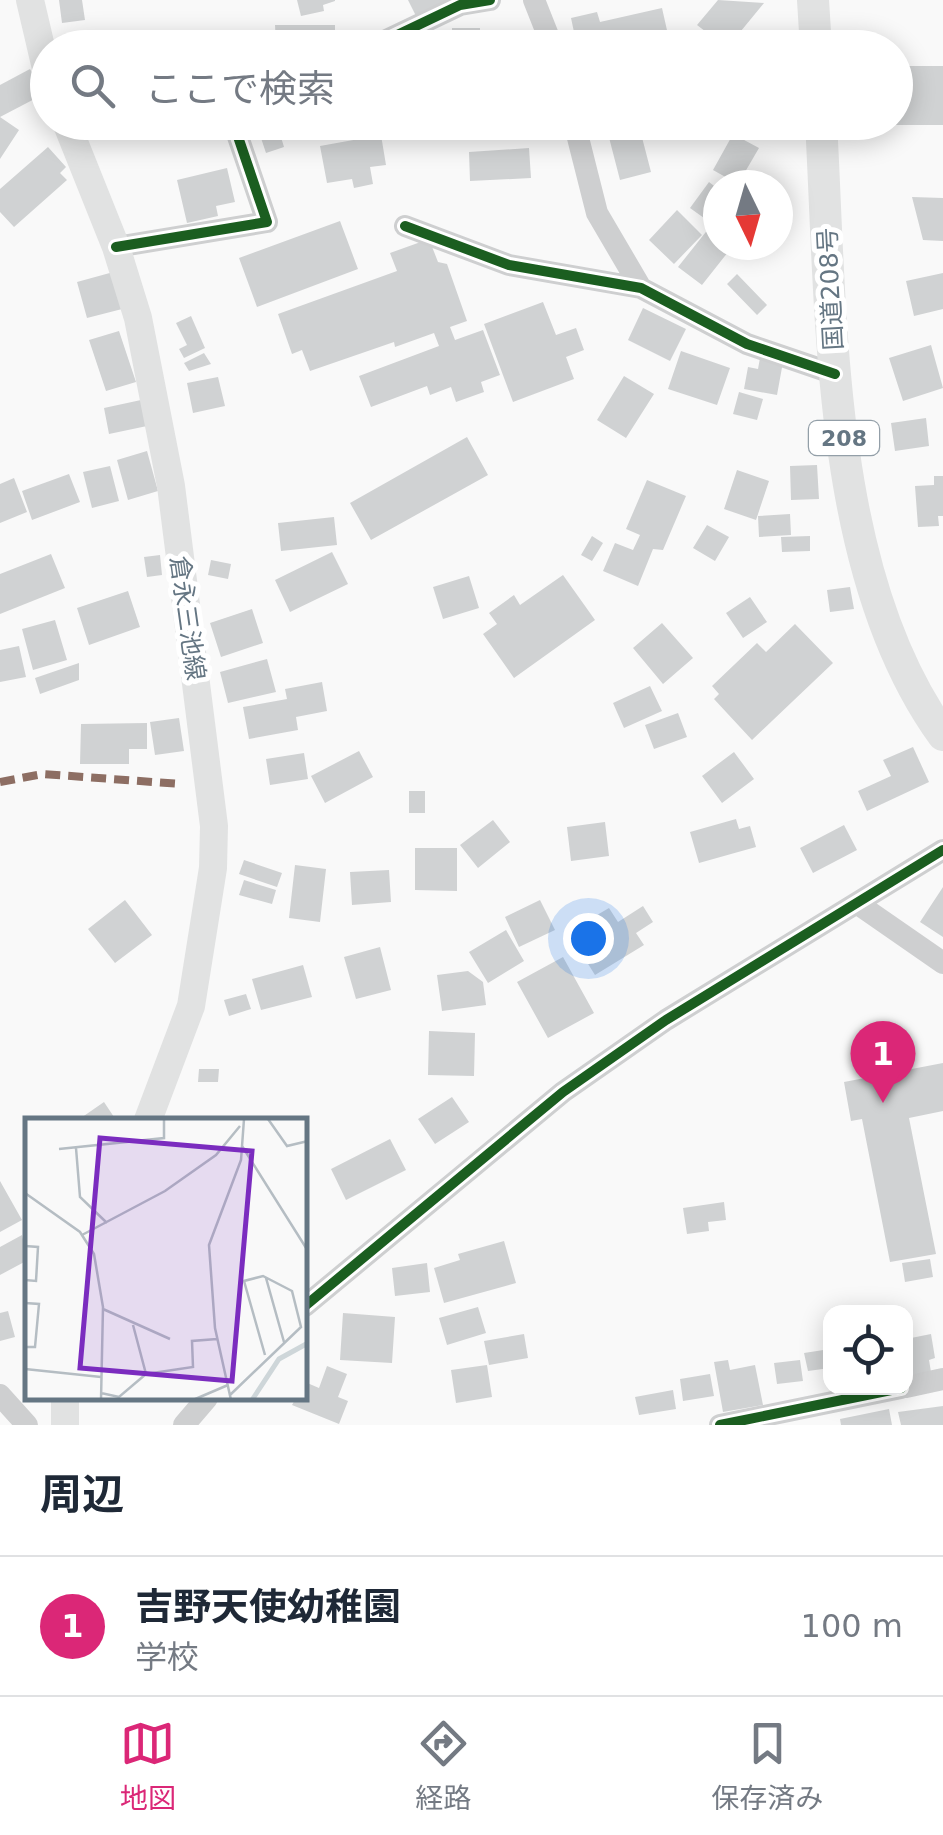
<!DOCTYPE html>
<html lang="ja">
<meta charset="utf-8">
<style>
:root{--surface:#fff;--page:#f6f6f7;--text:#1f2937;--muted:#747a83;--line:#e0e1e3;--accent:#db2777}
body{margin:0;font-family:"DejaVu Sans","Noto Sans JP",sans-serif;background:var(--page);color:var(--text)}
.controls{position:absolute;right:30px;bottom:30px;display:grid;overflow:hidden;border-radius:20px;box-shadow:0 5px 25px #0003}
.controls button{width:90px;height:90px;display:grid;place-items:center;padding:0;border:0;border-bottom:2px solid var(--line);background:var(--surface);color:var(--text);font:50px sans-serif}
.compass{position:absolute;left:703px;top:170px;width:90px;height:90px;border-radius:50%;background:var(--surface);box-shadow:0 5px 25px #0003;rotate:175deg}
.you{position:absolute;left:588px;top:938px;width:35px;height:35px;margin:-25px;border:8px solid #fff;border-radius:50%;background:#1a73e8;box-shadow:0 0 0 15px #1a73e833}
.badge{display:grid;place-items:center;width:65px;height:65px;border-radius:50%;background:var(--accent);color:#fff;font-size:32px;font-weight:700}
.pin{position:absolute;translate:-50% -82px;filter:drop-shadow(0 2px 5px #0008)}
.pin::after{content:'';position:absolute;top:52px;width:35px;height:30px;background:inherit;clip-path:polygon(0 0,100% 0,50% 100%)}
.list{margin:0;padding:0;list-style:none}
h2{display:flex;justify-content:space-between;align-items:center;height:130px;margin:0;padding:0 40px;font-size:42px}
h2 small{font-size:32px;font-weight:400;color:var(--muted)}
.list li{display:grid;grid-template-columns:65px 1fr auto;gap:30px;align-items:center;box-sizing:border-box;height:140px;padding:0 40px;border-top:2px solid var(--line)}
.list b{display:block;font-size:38px;white-space:nowrap}
.list p{margin:0;font-size:32px;white-space:nowrap;color:var(--muted)}
.list em{font-size:32px;font-style:normal;color:var(--muted)}
.icon{flex:none;width:55px;height:55px;fill:none;stroke:currentColor;stroke-width:2;stroke-linecap:round;stroke-linejoin:round}
.map{position:relative;flex:none;width:943px;height:1425px;overflow:hidden}
.search{position:absolute;background:var(--surface);box-shadow:0 5px 25px #0003;left:30px;right:30px;top:30px;height:110px;display:flex;align-items:center;gap:25px;box-sizing:border-box;padding:0 35px;border-radius:55px;color:var(--muted);font-size:38px}
.sheet{height:270px;background:var(--surface)}
nav{display:flex;justify-content:space-around;align-items:center;box-sizing:border-box;height:140px;border-top:2px solid var(--line);background:var(--surface);font-size:28px;color:var(--muted)}
nav a{display:grid;justify-items:center;gap:5px}
nav .on{color:var(--accent)}
.map>svg:first-child{display:block}
.building{fill:#d0d2d3}
.lines{fill:none;stroke-linecap:round;stroke-linejoin:round}
.minor{stroke:#cecfd0;stroke-width:22}
.major{stroke:#e1e2e2;stroke-width:28}
.highway{stroke:#e1e2e2;stroke-width:32}
.quiet{stroke:#8d6e63;stroke-width:8;stroke-dasharray:15 8;stroke-linecap:butt}
.cycleway-casing{stroke:#fff;stroke-width:16}
.cycleway{stroke:#1b5e20;stroke-width:10}
.labels{text-anchor:middle;stroke-width:10;stroke-linejoin:round;paint-order:stroke}
.shield{fill:#fff;stroke:#939fa8;stroke-width:2.5}
.shield-label{font-size:22px;font-weight:bold;fill:#657683}
.street-label{font-size:25px;fill:#657683;stroke:#fff}
.inset-river{fill:none;stroke:#ced6d9;stroke-width:5}
.inset-road{fill:none;stroke:#b5bdc3;stroke-width:2.5}
.view{fill:#7b2cbf;fill-opacity:0.15;stroke:#7b2cbf;stroke-width:5}
.inset-edge{fill:none;stroke:#657683;stroke-width:5}
</style>
<div class="map">
<svg width="943" height="1425" viewBox="0 0 943 1425">
<rect width="100%" height="100%" fill="#f9f9f9"/>
<path class="building" d="M59,0H82L85,20L62,23Z
M297,0H335V1L323,5L324,11L301,16Z
M408,0H449L416,16Z
M718,0L764,3L727,48L697,25Z
M662,8L671,48L577,46L571,18L597,12L600,22Z
M275,25H335V45L276,46Z
M452,28H480V48H452Z
M216,32L221,48H171V47Z
M125,37L127,48H78V44Z
M896,66H943V125H896Z
M30,69L44,94L0,117L19,130L0,159V85Z
M605,122H638L651,172L620,180Z
M277,124L284,147L266,153L258,129Z
M733,134L759,148L738,184L713,170Z
M381,135L386,165L370,167L373,184L354,188L352,179L327,183L320,146Z
M48,147L66,167L60,173L67,180L14,227L0,212V189Z
M529,148L531,178L470,181L469,152Z
M227,168L235,202L216,206L218,216L187,223L177,180Z
M709,182L718,189V228L690,208Z
M912,197L943,198V241L923,240Z
M677,210L702,235L674,264L649,240Z
M340,221L358,269L257,307L239,258Z
M709,228L718,236V245L732,247L702,285L678,267Z
M429,239L438,262L447,264L467,321L450,327L455,340L483,330L500,375L481,382L484,392L456,402L451,387L430,395L427,386L371,407L359,376L439,346L434,333L395,347L394,342L310,371L302,350L292,354L278,314L397,271L390,253Z
M117,271L126,308L87,318L77,282Z
M943,273V309L914,316L906,281Z
M737,274L767,305L757,315L727,284Z
M543,302L556,335L576,328L584,350L566,357L574,379L513,402L484,324Z
M643,308L686,329L670,361L628,340Z
M191,316L205,348L184,358L179,349L187,345L176,323Z
M119,331L136,382L106,391L89,340Z
M931,345L943,388L903,401L889,358Z
M681,351L730,368L717,405L668,389Z
M204,353L211,364L189,371L184,363Z
M760,358L783,362L777,395L744,389L748,367L758,369Z
M624,376L654,394L626,438L597,420Z
M218,377L225,406L193,413L187,383Z
M739,392L763,399L757,420L733,414Z
M141,400L147,426L109,434L104,408Z
M926,418L929,446L895,451L891,423Z
M467,437L488,475L371,540L350,503Z
M147,451L158,491L128,500L117,460Z
M817,465L819,499L791,500L790,466Z
M110,466L119,501L92,508L83,472Z
M737,470L769,481L756,520L724,509Z
M69,474L80,502L32,520L22,491Z
M934,476H943V516H938L939,526L918,527L915,486L934,485Z
M14,478L27,512L0,523V484Z
M647,480L686,496L663,550L653,549L638,586L603,571L615,543L633,550L640,535L626,529Z
M790,514L791,535L759,537L758,516Z
M334,517L337,545L281,551L278,523Z
M707,525L729,537L715,561L693,548Z
M592,536L603,543L592,561L581,555Z
M810,536V551L782,552L781,537Z
M332,552L348,584L290,612L275,580Z
M51,554L65,588L0,614V574Z
M160,555L162,575L147,577L144,557Z
M211,560L231,564L228,579L208,575Z
M563,575L595,620L514,678L483,634L497,624L489,613L514,595L520,605Z
M469,576L479,608L443,619L433,587Z
M850,587L854,609L830,612L827,590Z
M128,591L140,627L89,645L77,608Z
M750,597L767,622L743,638L726,613Z
M252,609L263,643L221,657L210,623Z
M55,620L67,660L33,670L22,629Z
M662,623L693,658L663,684L633,648Z
M795,624L833,663L752,740L714,699L719,694L712,686L757,643L766,652Z
M19,646L26,677L0,682V650Z
M267,659L276,692L228,703L220,672Z
M79,663V680L40,694L35,678Z
M322,682L327,711L296,717L298,730L249,739L243,707L287,699L285,689Z
M650,686L662,711L624,728L613,703Z
M678,713L687,737L654,749L645,725Z
M179,718L184,751L155,755L150,722Z
M147,723V749H129V764H80L81,724Z
M913,747L929,782L867,811L858,791L891,776L883,760Z
M359,751L373,777L325,803L311,776Z
M734,752L754,779L722,803L702,776Z
M304,753L308,779L270,785L266,759Z
M409,791H425V813H409Z
M736,819L739,829L750,826L756,847L699,863L690,832Z
M493,820L510,842L478,868L460,845Z
M605,822L609,856L571,861L567,827Z
M844,825L857,850L813,873L800,848Z
M415,848H457V891L415,890Z
M244,860L282,873L277,887L239,874Z
M295,865L326,869L320,922L289,918Z
M389,870L391,902L352,905L350,872Z
M244,880L276,890L272,904L239,895Z
M943,887V937L920,922Z
M125,900L152,935L115,963L88,929Z
M540,900L555,930L519,947L505,917Z
M643,906L653,922L636,933L644,945L595,975L568,932L609,908L618,922Z
M506,930L524,961L488,983L469,952Z
M380,947L391,990L356,999L344,957Z
M563,957L594,1013L548,1038L517,982Z
M303,965L312,997L261,1010L252,979Z
M468,971L483,982L486,1005L442,1011L437,975Z
M246,994L251,1009L229,1016L224,1000Z
M429,1031L475,1033L474,1076L428,1075Z
M943,1063V1111L909,1118L936,1254L890,1262L862,1119L851,1121L844,1082Z
M199,1069H219L218,1082H198Z
M452,1097L469,1122L435,1144L418,1119Z
M104,1102L116,1120H78Z
M390,1139L406,1170L346,1200L331,1169Z
M0,1181L22,1220L0,1232Z
M724,1202L726,1220L708,1222L709,1231L687,1234L683,1208Z
M22,1235L28,1260L0,1275V1247Z
M504,1241L516,1283L444,1303L434,1268L460,1260L458,1254Z
M930,1259L933,1277L905,1282L902,1263Z
M427,1263L430,1292L395,1296L392,1268Z
M478,1307L486,1333L447,1345L439,1318Z
M8,1311L15,1337L0,1341V1313Z
M343,1313L395,1317L392,1363L340,1360Z
M524,1334L528,1358L489,1365L484,1341Z
M931,1334L935,1358L929,1360L931,1372L906,1376V1339Z
M830,1349V1368L808,1371L804,1353Z
M728,1360L730,1370L755,1365L763,1405L723,1412L714,1362Z
M800,1360L803,1381L777,1384L774,1363Z
M487,1365L492,1397L456,1403L451,1370Z
M327,1366L347,1374L338,1397L348,1401L339,1424L292,1405L296,1398H305V1382L319,1388Z
M710,1374L714,1396L683,1401L680,1379Z
M673,1390L676,1409L639,1415L635,1397Z
M943,1406V1425H901L898,1412Z
M889,1409L892,1425H841L840,1419Z"/>
<g class="lines">
<path class="minor" d="M534,0L553,48
M370,48L460,5L490,0
M574,122L597,213L641,288
M405,226L509,265L641,288L747,344L835,374
M116,247L267,222L233,122
M858,904L943,963
M305,1306L563,1092L666,1020L943,850
M906,1387L943,1379
M0,1395L27,1425
M184,1425L207,1398
M720,1425L901,1388"/>
<path class="major" d="M30,0L48,77
M66,122L116,247L138,318L171,486L214,826L213,868L191,1006L148,1120
M65,1398V1425"/>
<path class="highway" d="M813,0L816,48
M821,122C832,316 826,573 943,735"/>
<path class="quiet" d="M0,782L43,774L181,784"/>
<g class="cycleway-casing">
<path id="cycleway" d="M370,48L460,5L490,0
M405,226L509,265L641,288L747,344L835,374
M116,247L267,222L233,122
M305,1306L563,1092L666,1020L943,850
M720,1425L901,1388"/>
</g>
<use href="#cycleway" class="cycleway"/>
</g>
<g class="labels">
<rect class="shield" x="809" y="421" width="70" height="34" rx="8"/>
<g class="shield-label">
<text x="844" y="446">208</text>
</g>
<g class="street-label">
<text transform="translate(830 289) rotate(-93)" y="9">国道208号</text>
<text transform="translate(188 618) rotate(82)" y="9">倉永三池線</text>
</g>
</g>
<g transform="translate(25 1118)">
<rect width="282" height="282" fill="#f9f9f9"/>
<path class="inset-river" d="M227,282L254,241L283,225"/>
<path class="inset-road" d="M243,1L262,28L283,23M217,28L283,133M51,30L55,79L82,105M34,31L139,20V1M0,75L55,114L69,136L78,189L76,282M57,117L140,73L191,37L215,8M0,128L13,129L11,163L0,162M241,160L259,224M0,185L14,186L10,229H0M78,191L145,221M0,251L76,259M121,256L168,249L167,223L192,221M76,275L94,279L121,256L108,207M205,277L276,209L267,173L238,158L219,163L240,237M168,282L203,267M206,282L190,210L184,127L216,42L219,1"/>
<path class="view" d="M75,20L227,33L207,263L55,250Z"/>
<rect width="282" height="282" class="inset-edge"/>
</g>
</svg>
<div class="controls">
<button><svg class="icon" aria-label="locate" viewBox="0 0 24 24"><circle cx="12" cy="12" r="6"/><path d="M12 2v4M12 18v4M2 12h4M18 12h4"/></svg></button>
</div>
<svg class="compass" viewBox="-18 -18 36 36"><path d="M0-13l5 13h-10z" fill="#e53935"/><path d="M0 13l5-13h-10z" fill="#747a83"/></svg>
<div class="you"></div>
<div class="pin badge" style="left:883px;top:1103px">1</div>
<div class="search"><svg class="icon" aria-label="search" viewBox="0 0 24 24"><circle cx="10" cy="10" r="6"/><path d="M15 15l6 6"/></svg>ここで検索</div>
</div>
<section class="sheet">
<h2>周辺<small></small></h2>
<ul class="list">
<li><span class="badge">1</span><div><b>吉野天使幼稚園</b><p>学校</p></div><em>100 m</em></li>
</ul>
</section>
<nav>
<a class="on"><svg class="icon" aria-label="map" viewBox="0 0 24 24"><path d="M3 6l6-2 6 2 6-2v14l-6 2-6-2-6 2zM9 4v14M15 6v14"/></svg>地図</a>
<a><svg class="icon" aria-label="directions" viewBox="0 0 24 24"><path d="M12 3l9 9-9 9-9-9zM9 14v-3h6M13 9l2 2-2 2"/></svg>経路</a>
<a><svg class="icon" aria-label="saved" viewBox="0 0 24 24"><path d="M7 4h10v16l-5-4-5 4z"/></svg>保存済み</a>
</nav>
